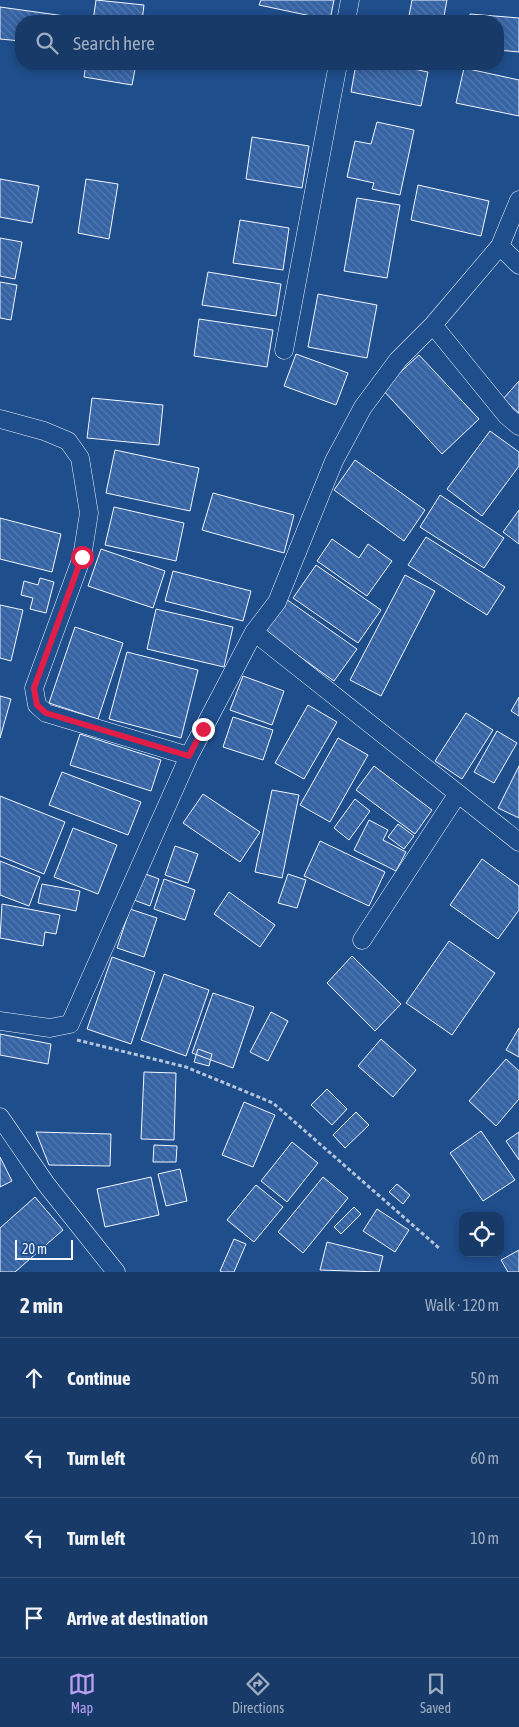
<!DOCTYPE html>
<meta charset="utf-8">
<style>
:root{--surface:#173a69;--page:#244571;--text:#f1f3f6;--muted:#9eadc0;--line:#36547d;--accent:#bca0f2}
body{margin:0;font-family:"Asap Condensed",sans-serif;background:var(--page);color:var(--text)}
.controls{position:absolute;right:15px;bottom:15px;display:grid;overflow:hidden;border-radius:10px;box-shadow:0 2px 8px #0003}
.controls button{width:45px;height:45px;display:grid;place-items:center;padding:0;border:0;border-bottom:1px solid var(--line);background:var(--surface);color:var(--text);font:25px sans-serif}
.scale{position:absolute;left:15px;bottom:12px;width:58px;box-sizing:border-box;padding-left:5px;border:2px solid #f2f6ff;border-top:0;font-size:14px;line-height:18px;white-space:nowrap;color:#f2f6ff;-webkit-text-stroke:4px #1f4e8c;paint-order:stroke}
.stop{position:absolute;width:15px;height:15px;margin:-11px;border:4px solid #e11d48;border-radius:50%;background:#fff}
.stop.end{background:#e11d48;border-color:#fff;box-shadow:0 1px 5px #0008}
.list{margin:0;padding:0;list-style:none}
h2{display:flex;justify-content:space-between;align-items:center;height:65px;margin:0;padding:0 20px;font-size:21px}
h2 small{font-size:16px;font-weight:400;color:var(--muted)}
.list li{display:grid;grid-template-columns:32px 1fr auto;gap:15px;align-items:center;box-sizing:border-box;height:80px;padding:0 20px;border-top:1px solid var(--line)}
.list b{display:block;font-size:19px;white-space:nowrap}
.list em{font-size:16px;font-style:normal;color:var(--muted)}
.icon{flex:none;width:28px;height:28px;fill:none;stroke:currentColor;stroke-width:2;stroke-linecap:round;stroke-linejoin:round}
.map{position:relative;flex:none;width:519px;height:1272px;overflow:hidden}
.search{position:absolute;background:var(--surface);box-shadow:0 2px 8px #0003;left:15px;right:15px;top:15px;height:55px;display:flex;align-items:center;gap:12px;box-sizing:border-box;padding:0 18px;border-radius:20px;color:var(--muted);font-size:19px}
.sheet{height:385px;background:var(--surface)}
nav{display:flex;justify-content:space-around;align-items:center;box-sizing:border-box;height:70px;border-top:1px solid var(--line);background:var(--surface);font-size:14px;color:var(--muted)}
nav a{display:grid;justify-items:center;gap:2px}
nav .on{color:var(--accent)}
.map>svg:first-child{display:block}
.building{fill:url(#building-back-hatch);stroke:#f2f6ff}
.lines{fill:none;stroke-linecap:round;stroke-linejoin:round}
.minor-casing{stroke:#f2f6ff;stroke-width:19}
.path{stroke:#b3c4dc;stroke-width:3;stroke-dasharray:4 2.5;stroke-linecap:butt}
.minor{stroke:#1f4e8c;stroke-width:18}
.route{stroke:#e11d48;stroke-width:6}
</style>
<div class="map">
<svg width="519" height="1272" viewBox="0 0 519 1272">
<defs>
<pattern id="building-back-hatch" width="6" height="6" patternUnits="userSpaceOnUse" patternTransform="scale(1.25)"><rect width="6" height="6" fill="#3563a3"/><path d="M-1 5l2 2M0 0l6 6M5-1l2 2" fill="none" stroke="#537ab1"/></pattern>
</defs>
<rect width="100%" height="100%" fill="#1f4e8c"/>
<path class="building" d="M96,0L144,5L142,21H93Z
M261,0H334L330,20L259,5Z
M412,0H447L443,21H408Z
M0,7L65,16L64,21H21V41L0,39Z
M470,14L519,18V52L498,50V21H469Z
M86,64H136L132,85L84,77Z
M356,64H389L428,72L421,106L351,92Z
M464,68L519,80V116L456,103Z
M377,122L414,130L400,195L372,189L374,183L347,177L355,141L371,144Z
M252,137L309,146L302,188L246,179Z
M0,179L39,186L32,223L0,217Z
M86,179L118,184L109,239L78,233Z
M418,185L489,201L481,236L411,220Z
M357,198L400,205L387,278L344,271Z
M240,220L289,228L283,270L233,263Z
M0,238L22,242L15,279L0,276Z
M208,272L281,284L276,316L202,305Z
M0,282L17,285L11,320L0,318Z
M318,294L377,305L367,358L308,347Z
M199,319L273,330L267,367L194,356Z
M296,354L348,373L336,405L284,386Z
M419,355L479,419L442,454L382,389Z
M519,381V413L503,399Z
M92,398L163,405L159,445L87,438Z
M490,431L519,452V466L482,516L447,489Z
M115,450L199,468L190,511L106,493Z
M355,460L425,510L404,541L334,490Z
M213,493L294,515L284,553L202,530Z
M440,495L504,538L484,568L420,527Z
M114,507L184,523L176,561L105,545Z
M519,510V544L503,532Z
M0,518L61,534L52,572L0,559Z
M426,537L505,587L487,615L408,565Z
M332,539L359,558L368,544L392,561L367,596L317,561Z
M101,549L165,571L153,608L88,586Z
M316,565L381,610L358,643L293,598Z
M173,571L251,591L243,621L165,601Z
M405,575L435,591L381,696L350,680Z
M40,578L54,582L46,613L30,609L33,598L21,595L24,581L38,585Z
M286,599L357,649L334,681L264,631Z
M0,605L23,610L11,661L0,658Z
M156,609L233,627L224,667L147,649Z
M75,627L123,643L98,719L49,703Z
M127,652L198,670L181,738L109,719Z
M243,676L284,691L272,725L230,710Z
M0,696L11,699L0,738Z
M519,697V716L511,711Z
M308,705L337,722L304,779L275,763Z
M466,713L493,730L462,779L435,761Z
M233,717L273,730L263,760L223,747Z
M497,731L517,743L494,783L474,772Z
M80,734L161,760L151,791L70,765Z
M338,738L368,755L330,822L300,805Z
M374,766L432,810L415,834L356,790Z
M519,766V818L498,808Z
M62,772L141,802L128,835L49,805Z
M272,790L299,795L282,878L255,872Z
M203,794L260,832L240,862L183,823Z
M0,796L65,822L44,874L0,856Z
M355,799L370,811L349,840L334,828Z
M369,820L388,830L383,840L406,852L396,871L354,850Z
M398,824L414,836L404,849L388,837Z
M73,828L117,845L98,894L54,877Z
M320,841L385,872L369,906L304,876Z
M175,846L198,854L188,883L165,875Z
M482,859L519,886V910L498,939L450,905Z
M0,861L40,877L29,906L0,895Z
M143,873L159,879L150,906L134,900Z
M288,874L306,880L297,908L278,903Z
M164,879L195,890L185,920L154,909Z
M42,884L80,891L76,911L38,903Z
M229,892L275,925L260,947L214,914Z
M2,904L60,915L56,934L45,932L43,946L0,938Z
M130,909L157,918L144,957L117,948Z
M449,941L495,973L452,1035L406,1003Z
M352,956L401,1004L375,1031L327,983Z
M112,957L155,972L131,1044L87,1029Z
M164,974L209,990L186,1056L141,1040Z
M213,993L254,1007L233,1068L192,1053Z
M271,1012L288,1021L268,1061L250,1052Z
M519,1028V1057L506,1050Z
M0,1034L51,1044L48,1064L0,1055Z
M381,1039L416,1070L393,1097L358,1066Z
M198,1049L212,1054L209,1066L194,1062Z
M506,1059L519,1071V1099L496,1126L469,1101Z
M144,1072L176,1073L174,1140L141,1139Z
M327,1089L347,1109L332,1125L311,1105Z
M244,1102L275,1115L253,1167L222,1155Z
M356,1112L369,1125L345,1148L333,1135Z
M481,1131L515,1180L483,1201L450,1153Z
M36,1132L111,1134L110,1166L49,1165Z
M519,1132V1160L506,1141Z
M292,1142L318,1163L287,1202L261,1181Z
M154,1145L177,1146L176,1162H153Z
M0,1157L12,1181L0,1187Z
M180,1169L187,1201L166,1206L158,1174Z
M151,1177L159,1215L105,1227L97,1189Z
M323,1177L348,1198L303,1253L278,1232Z
M397,1184L410,1195L403,1204L389,1192Z
M256,1185L283,1207L254,1242L227,1220Z
M35,1197L63,1230L15,1272H0V1228Z
M354,1207L361,1214L341,1234L334,1227Z
M377,1209L409,1230L395,1252L363,1231Z
M234,1239L246,1244L234,1272H222L220,1271Z
M327,1242L383,1256L379,1272L320,1270Z
M519,1250V1272H508L501,1260Z"/>
<g class="lines">
<g class="minor-casing">
<path id="minor" d="M346,21L350,0
M500,246L519,265
M433,325L507,416L519,426
M284,350L338,64
M0,419L44,431L68,441L80,458L89,513L82,557L34,688L37,705L46,713L189,756
M254,632L519,842
M362,940L457,795
M0,1021L50,1028L70,1024L189,756L254,632L277,602L334,461L363,407L398,360L433,325L500,246L519,200
M0,1117L46,1184L116,1272"/>
</g>
<path class="path" d="M77,1040L186,1067L273,1103L439,1248"/>
<use href="#minor" class="minor"/>
</g>
<g class="lines">
<path class="route" d="M82,557L34,688L37,705L46,713L189,756L203,729"/>
</g>
</svg>
<div class="controls">
<button><svg class="icon" aria-label="locate" viewBox="0 0 24 24"><circle cx="12" cy="12" r="6"/><path d="M12 2v4M12 18v4M2 12h4M18 12h4"/></svg></button>
</div>
<div class="scale">20 m</div>
<div class="stop" style="left:82px;top:557px"></div>
<div class="stop end" style="left:203px;top:729px"></div>
<div class="search"><svg class="icon" aria-label="search" viewBox="0 0 24 24"><circle cx="10" cy="10" r="6"/><path d="M15 15l6 6"/></svg>Search here</div>
</div>
<section class="sheet">
<h2>2 min<small>Walk · 120 m</small></h2>
<ul class="list">
<li><svg class="icon" aria-label="ahead" viewBox="0 0 24 24"><path d="M12 20V5M6 11l6-6 6 6"/></svg><div><b>Continue</b></div><em>50 m</em></li>
<li><svg class="icon" aria-label="left" viewBox="0 0 24 24"><path d="M17 20v-9H6M10 6l-5 5 5 5"/></svg><div><b>Turn left</b></div><em>60 m</em></li>
<li><svg class="icon" aria-label="left" viewBox="0 0 24 24"><path d="M17 20v-9H6M10 6l-5 5 5 5"/></svg><div><b>Turn left</b></div><em>10 m</em></li>
<li><svg class="icon" aria-label="arrive" viewBox="0 0 24 24"><path d="M6 21V4h12l-3 4 3 4H6"/></svg><div><b>Arrive at destination</b></div></li>
</ul>
</section>
<nav>
<a class="on"><svg class="icon" aria-label="map" viewBox="0 0 24 24"><path d="M3 6l6-2 6 2 6-2v14l-6 2-6-2-6 2zM9 4v14M15 6v14"/></svg>Map</a>
<a><svg class="icon" aria-label="directions" viewBox="0 0 24 24"><path d="M12 3l9 9-9 9-9-9zM9 14v-3h6M13 9l2 2-2 2"/></svg>Directions</a>
<a><svg class="icon" aria-label="saved" viewBox="0 0 24 24"><path d="M7 4h10v16l-5-4-5 4z"/></svg>Saved</a>
</nav>
